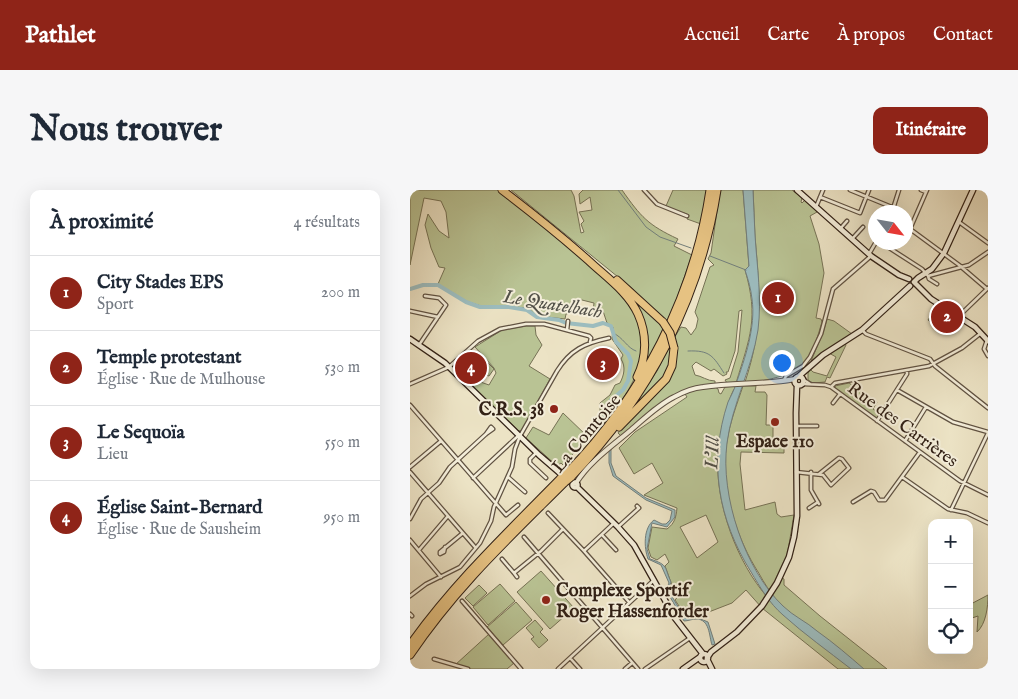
<!DOCTYPE html>
<html lang="fr">
<meta charset="utf-8">
<style>
:root{--surface:#fff;--page:#f6f6f7;--text:#1f2937;--muted:#747a83;--line:#e0e1e3;--accent:#8f2418}
body{margin:0;font-family:"IM FELL English",serif;background:var(--page);color:var(--text)}
.controls{position:absolute;right:15px;bottom:15px;display:grid;overflow:hidden;border-radius:10px;box-shadow:0 5px 20px #0002}
.controls button{width:45px;height:45px;display:grid;place-items:center;padding:0;border:0;border-bottom:1px solid var(--line);background:var(--surface);color:var(--text);font:25px sans-serif}
.compass{position:absolute;left:458px;top:15px;width:45px;height:45px;border-radius:50%;background:var(--surface);box-shadow:0 5px 20px #0002;rotate:121deg}
.you{position:absolute;left:371px;top:172px;width:18px;height:18px;margin:-12px;border:4px solid #fff;border-radius:50%;background:#1a73e8;box-shadow:0 0 0 8px #1a73e833}
.badge{display:grid;place-items:center;width:32px;height:32px;border-radius:50%;background:var(--accent);color:#fff;font-size:16px;font-weight:700}
.pin{position:absolute;translate:-50% -50%;border:2px solid #fff;box-shadow:0 1px 5px #0006}
.list{margin:0;padding:0;list-style:none}
h2{display:flex;justify-content:space-between;align-items:center;height:65px;margin:0;padding:0 20px;font-size:21px}
h2 small{font-size:16px;font-weight:400;color:var(--muted)}
.list li{display:grid;grid-template-columns:32px 1fr auto;gap:15px;align-items:center;box-sizing:border-box;height:75px;padding:0 20px;border-top:1px solid var(--line)}
.list b{display:block;font-size:19px;white-space:nowrap}
.list p{margin:0;font-size:16px;white-space:nowrap;color:var(--muted)}
.list em{font-size:16px;font-style:normal;color:var(--muted)}
.icon{flex:none;width:28px;height:28px;fill:none;stroke:currentColor;stroke-width:2;stroke-linecap:round;stroke-linejoin:round}
.map{position:relative;flex:none;width:578px;height:479px;overflow:hidden;border-radius:10px}
header{display:flex;align-items:center;gap:30px;box-sizing:border-box;height:70px;padding:0 25px;background:var(--accent);color:#fff}
header strong{font-size:24px}
nav{display:flex;gap:28px;margin-inline-start:auto;font-size:18px}
.intro{display:flex;align-items:center;justify-content:space-between;box-sizing:border-box;height:120px;padding:0 30px}
h1{margin:0;font-size:35px}
.button{padding:12px 22px;border-radius:10px;background:var(--accent);color:#fff;font-size:18px;font-weight:700}
main{display:flex;gap:30px;padding:0 30px}
aside{flex:1;background:var(--surface);border-radius:10px;box-shadow:0 5px 20px #0002}
.map>svg:first-child{display:block}
.green{fill:#b9c394;stroke:#767255;fill-rule:evenodd}
.water{fill:#9cbcbe;stroke:#727e7b}
.lines{fill:none;stroke-linecap:round;stroke-linejoin:round}
.stream{stroke:#727e7b;stroke-width:1}
.river{stroke:#9cbcbe;stroke-width:4}
.minor-casing{stroke:#605242;stroke-width:5}
.tertiary-casing{stroke:#605242;stroke-width:6}
.secondary-casing{stroke:#322116;stroke-width:7}
.motorway-casing{stroke:#322116;stroke-width:9}
.minor{stroke:#f3edd9;stroke-width:2.5}
.tertiary{stroke:#f3edd9;stroke-width:4}
.secondary{stroke:#f3edd9;stroke-width:4.5}
.motorway{stroke:#e6c282;stroke-width:7}
.motorway-bridge-casing{stroke:#322116;stroke-width:9;stroke-linecap:butt}
.motorway-bridge{stroke:#e6c282;stroke-width:7}
.poi-dot{fill:#8f2418;stroke:#f3edd9;stroke-width:2}
.labels{text-anchor:middle;stroke-width:4;stroke-linejoin:round;paint-order:stroke}
.poi-label{font-size:18px;font-weight:bold;fill:#322116;stroke:#f3edd9;text-anchor:end}
.street-label{font-size:18px;fill:#322116;stroke:#f3edd9}
.water-label{font-size:19px;font-style:italic;fill:#525048;stroke:#f3edd9}
</style>
<header>
<strong>Pathlet</strong>
<nav><a>Accueil</a><a>Carte</a><a>À propos</a><a>Contact</a></nav>
</header>
<div class="intro"><h1>Nous trouver</h1><a class="button">Itinéraire</a></div>
<main>
<aside>
<h2>À proximité<small>4 résultats</small></h2>
<ul class="list">
<li><span class="badge">1</span><div><b>City Stades EPS</b><p>Sport</p></div><em>200 m</em></li>
<li><span class="badge">2</span><div><b>Temple protestant</b><p>Église · Rue de Mulhouse</p></div><em>530 m</em></li>
<li><span class="badge">3</span><div><b>Le Sequoïa</b><p>Lieu</p></div><em>550 m</em></li>
<li><span class="badge">4</span><div><b>Église Saint-Bernard</b><p>Église · Rue de Sausheim</p></div><em>950 m</em></li>
</ul>
</aside>
<div class="map">
<svg width="578" height="479" viewBox="0 0 578 479">
<rect width="100%" height="100%" fill="#ece3c5"/>
<filter id="stains"><feTurbulence type="fractalNoise" baseFrequency=".004" numOctaves="4"/><feColorMatrix values="0 0 0 0 .2 0 0 0 0 .09 0 0 0 0 .02 0 0 0 .5 -.17"/></filter>
<radialGradient id="worn" r=".72"><stop offset=".6" stop-color="#630" stop-opacity="0"/><stop offset="1" stop-color="#630" stop-opacity=".3"/></radialGradient>
<path class="green" d="M0,0H89L127,30L200,92L216,109L224,100L101,0H161L164,6L171,43L174,42L171,34L174,31L169,22L182,20L180,7L170,14L169,4L173,0H212C231,27 238,35 268,49L264,56L282,65L265,114L255,137L231,183L234,150C231,161 231,174 226,184C219,203 204,221 191,237L188,234L190,224V213L200,205L205,195L210,193C214,185 216,177 211,169L213,165L202,149L203,137L197,133L193,121H183L184,113L168,109L161,123L156,124L155,129L128,126L117,118L90,116H71L56,111L28,94L35,78L29,77L21,58L15,35L18,24L29,41L39,48L36,22L31,11L14,8L0,75Z
M263,0H298L291,34L277,29L279,25L274,23L271,24L256,16Z
M310,0H333L339,76L335,80C349,128 340,147 326,193H317L315,190L320,188L328,162L332,120L329,121L325,161L318,182H316L317,184L313,186L304,179L301,181L286,172L282,176L285,185C292,186 297,191 305,191V197L308,199L309,203L311,204L315,197L326,196C318,208 316,222 314,236C312,246 308,257 308,267C305,313 327,373 358,408L362,403C355,396 351,386 345,377C324,342 310,293 317,251C320,232 327,214 333,196H346L345,202H355L357,205L356,235H363V248H374V263L331,262L330,274L335,320L365,312L367,324L371,327L384,325L377,366L369,386L374,389V395L410,426L477,479H428L352,418L336,400L322,413L291,425L277,428L265,410L271,403L268,397L263,398L255,376L259,372L255,364L247,370L241,367L238,358L242,337L257,339C265,333 266,327 267,318L234,305L253,293L242,273L224,284L209,258L225,242L277,207L273,201L245,218L244,217L237,223L238,224L211,246L208,243L216,232L256,192L264,148L271,137L276,138L281,145L286,138L288,129L285,122L300,77L304,75L298,69L301,63ZM296,325L308,352L287,368L270,337Z
M343,0H382L392,8L391,12L392,13L395,10L407,22L400,26L409,54L414,83L406,128L411,129L412,132C408,145 404,160 396,171C384,186 353,192 335,192C353,138 350,103 345,47C344,31 344,16 343,0Z
M527,117L535,122L536,120L542,124L528,139L518,130Z
M417,129L424,131L442,144L401,171L413,143Z
M116,136H125L126,145L132,155L119,176L140,189L112,240L109,241L56,190L62,189L79,195L86,183L84,178L65,157L92,140Z
M262,151L263,157L257,185L213,231L247,181Z
M435,153L436,155L420,188L417,187L415,192L403,193L398,190V183L400,179L403,182L417,186L426,167L419,163Z
M72,167L84,179L79,186L70,183V176L69,172Z
M439,193L467,212L463,219L470,224L468,228H466L425,198V196Z
M153,223L178,247L153,275L151,273L147,276L116,248L123,237L139,245Z
M131,381L164,418L140,439L107,402Z
M90,394L105,411L78,435L63,417Z
M69,395L77,403L63,416L55,408Z
M578,405C578,417 576,434 567,442L568,426L559,429V415Z
M106,412L122,430L93,455L77,437Z
M125,430L133,439L130,442L138,450L129,458L121,449L124,447L116,438Z
M79,444L104,473L97,479H60L45,475Z"/>
<path class="water" d="M333,0H343C344,15 344,30 345,45C347,77 352,108 348,140C342,179 322,214 317,253C310,306 335,380 373,416C383,426 397,432 407,441C424,453 439,466 454,479H441C418,461 394,444 373,425C359,413 350,397 341,382C308,329 298,272 318,212C321,206 324,200 326,194C335,168 346,137 342,109C341,99 338,89 335,80L339,76Z
M201,258V273L206,286L236,308L265,320V327L257,337L242,333L237,359L240,369C259,375 254,377 261,392L258,400L275,428L286,427L298,432L305,454L302,455C299,446 300,429 286,429C282,429 278,431 274,431L256,400L259,393L251,375L238,369C234,358 233,338 244,330L252,334H256L260,330L262,321L236,310L207,289L203,286L199,273V260Z"/>
<g class="lines">
<path class="stream" d="M208,0L236,37L250,47L281,58
M300,66L336,80
M203,143C213,147 217,158 226,161
M278,161C300,160 303,166 314,183"/>
<path class="river" d="M0,99L13,95H28L56,112L70,117H99L117,120L127,127L149,130L156,133L183,136L193,133L201,136L206,152L218,164L221,171L218,191L213,200L201,210C199,222 192,227 190,239"/>
<g class="minor-casing">
<path id="minor" d="M234,0L247,14L277,26
M440,0L484,18
M511,0L516,2
M576,0L578,2
M410,7L450,23L459,0
M406,17L413,0
M482,22L489,0
M549,32L578,53
M496,36L549,75L577,99
M430,39L437,31
M500,39L517,0
M442,49L453,37
M470,52L512,79L518,86L559,75L578,62
M459,64L466,52
M518,86L519,89L527,94
M0,121L28,127
M549,126L578,98
M157,140L158,131
M452,140L456,144L520,169L525,176L578,218
M577,150L574,159L578,166
M9,155L36,115L29,108L15,106
M374,190L376,186L393,176L400,167L411,144L423,99L461,66
M394,190L400,194
M0,194L39,177L68,151L90,139L116,134H134L179,146L181,148L180,152
M393,194L415,195L421,197L425,193L519,176L552,158L571,143
M421,197L550,291L578,305
M487,200L543,232L578,242
M423,213L430,204
M0,215L96,325L108,315
M467,231L497,184V180
M387,236H407
M495,251L516,217
M126,263L120,269V273L136,288
M0,277L31,251
M0,282L65,357
M386,282L413,285L421,295L439,278L432,269L429,268L409,284
M401,282V300L409,314
M98,287L115,302
M492,287L538,319L557,323L578,333
M63,288L108,246
M443,312L461,301L464,302L469,310H475L510,262
M399,318L408,312
M541,320L578,243
M138,323L174,361L219,412
M0,329L11,309L29,293L40,277L76,244L83,239L81,237L76,244
M208,337L229,318L227,316
M192,345L206,360
M114,347L228,479
M0,350L31,387
M35,357L34,362L30,364V362L53,343
M9,360L38,326
M174,361L204,333
M92,369L104,383
M107,387L104,383L131,361L153,339
M0,406L16,394L50,377L70,353L81,331L84,317L102,277L105,259L110,246L147,181C160,160 175,153 199,148
M52,411L111,479
M0,424L2,426
M160,468L170,479
M24,469L58,479
M148,479L244,390
M215,479L222,473
M235,479L280,448"/>
</g>
<g class="tertiary-casing">
<path id="tertiary" d="M166,293C180,271 202,256 221,240C235,228 248,215 264,207C273,202 283,198 293,197C324,192 355,195 385,189"/>
</g>
<g class="secondary-casing">
<path id="secondary" d="M387,0L461,66L489,85L499,89
M504,92L508,88L522,79L534,63L563,0
M504,92L521,109L565,137L578,151
M0,149L35,173L129,265L151,284
M389,186L413,165L452,140L500,96
M384.5 191a4.5 4.5 0 1 1 9 0a4.5 4.5 0 1 1-9 0Z
M162.5 295a2.5 2.5 0 1 1 5 0a2.5 2.5 0 1 1-5 0Z
M167,297L208,337L224,355L265,428L293,464
M290 468a4 4 0 1 1 8 0a4 4 0 1 1-8 0Z
M297,468L301,462L327,442L352,416L367,393L379,367L384,347L387,326L386,223L387,195
M297,469L302,479
M273,479L290,467"/>
</g>
<g class="motorway-casing">
<path id="motorway" d="M92,0C122,23 151,46 179,71C196,87 218,102 228,124C237,144 237,167 227,187
M207,90L253,132
M209,237L256,189L262,176L264,158
M157,283C232,206 284,107 300,0
M161,287C238,208 290,109 307,0
M0,455C44,393 98,342 151,288
M0,465C46,397 98,349 155,292"/>
</g>
<use href="#minor" class="minor"/>
<use href="#tertiary" class="tertiary"/>
<use href="#secondary" class="secondary"/>
<use href="#motorway" class="motorway"/>
<g class="motorway-bridge-casing">
<path id="motorway-bridge" d="M253,132L260,143L264,158
M151,288L157,283
M155,292L161,287"/>
</g>
<use href="#motorway-bridge" class="motorway-bridge"/>
</g>
<g class="poi-dot">
<circle cx="144" cy="219" r="5"/>
<circle cx="365" cy="232" r="5"/>
<circle cx="136" cy="410" r="5"/>
</g>
<g class="labels">
<g class="poi-label">
<text x="134" y="225">C.R.S. 38</text>
<text x="365" y="257" text-anchor="middle">Espace 110</text>
<text x="146" y="406" text-anchor="start">Complexe Sportif<tspan x="146" dy="21">Roger Hassenforder</tspan></text>
</g>
<g class="street-label">
<text transform="translate(493 234) rotate(36)" y="6">Rue des Carrières</text>
<text transform="translate(176 243) rotate(-50)" y="6">La Comtoise</text>
</g>
<g class="water-label">
<text transform="translate(143 113) rotate(9)" y="7">Le Quatelbach</text>
<text transform="translate(301 263) rotate(-87)" y="7">L'Ill</text>
</g>
</g>
<rect width="100%" height="100%" filter="url(#stains)"/>
<rect width="100%" height="100%" fill="url(#worn)"/>
</svg>
<div class="controls">
<button>+</button>
<button>−</button>
<button><svg class="icon" aria-label="locate" viewBox="0 0 24 24"><circle cx="12" cy="12" r="6"/><path d="M12 2v4M12 18v4M2 12h4M18 12h4"/></svg></button>
</div>
<svg class="compass" viewBox="-18 -18 36 36"><path d="M0-13l5 13h-10z" fill="#e53935"/><path d="M0 13l5-13h-10z" fill="#747a83"/></svg>
<div class="you"></div>
<div class="pin badge" style="left:368px;top:108px">1</div>
<div class="pin badge" style="left:537px;top:127px">2</div>
<div class="pin badge" style="left:193px;top:174px">3</div>
<div class="pin badge" style="left:61px;top:178px">4</div>
</div>
</main>
